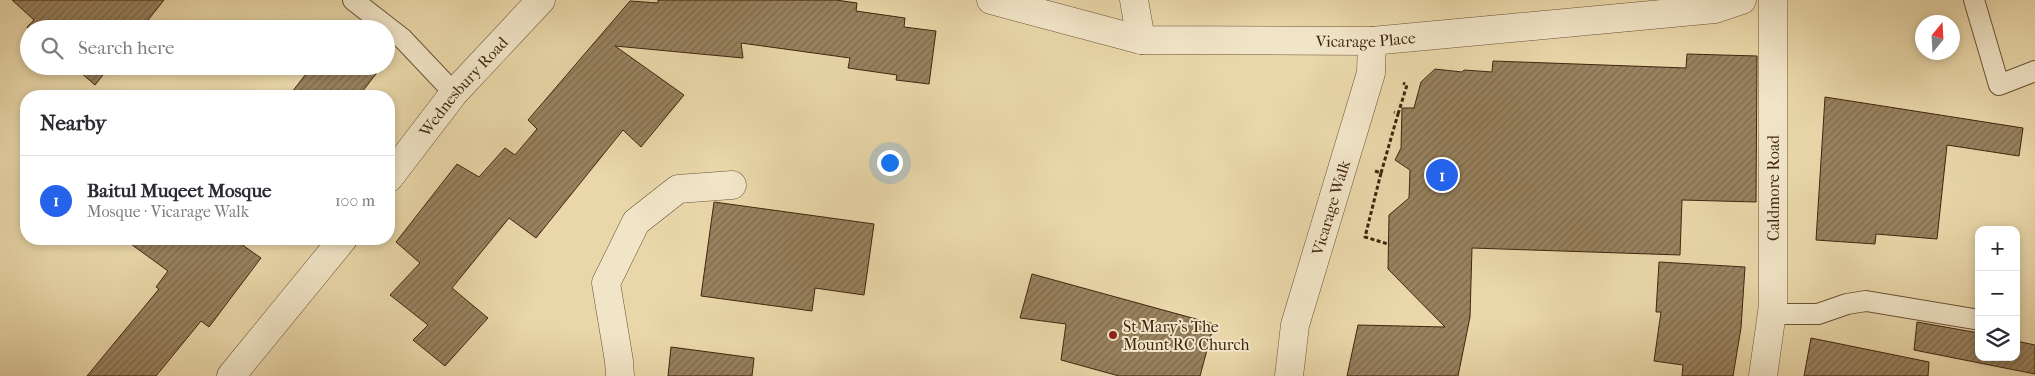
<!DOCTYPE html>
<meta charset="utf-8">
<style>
:root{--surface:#fff;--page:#f7f7f7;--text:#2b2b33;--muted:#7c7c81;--line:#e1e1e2;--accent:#2563eb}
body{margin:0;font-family:"IM FELL French Canon",serif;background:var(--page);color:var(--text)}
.controls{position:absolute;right:15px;bottom:15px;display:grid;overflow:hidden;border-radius:10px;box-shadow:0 2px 8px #0003}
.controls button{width:45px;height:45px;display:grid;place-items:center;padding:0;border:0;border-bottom:1px solid var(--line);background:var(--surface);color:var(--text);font:25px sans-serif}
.compass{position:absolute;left:1915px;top:15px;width:45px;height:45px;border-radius:50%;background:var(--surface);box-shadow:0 2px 8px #0003;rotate:18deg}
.you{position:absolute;left:889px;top:162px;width:18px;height:18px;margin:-12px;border:4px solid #fff;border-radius:50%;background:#1a73e8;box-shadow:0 0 0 8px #1a73e833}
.badge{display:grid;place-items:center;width:32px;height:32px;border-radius:50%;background:var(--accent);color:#fff;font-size:16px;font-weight:700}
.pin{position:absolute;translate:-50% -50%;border:2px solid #fff;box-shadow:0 1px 5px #0006}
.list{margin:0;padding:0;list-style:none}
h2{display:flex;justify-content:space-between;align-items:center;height:65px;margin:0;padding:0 20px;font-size:21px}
h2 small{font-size:16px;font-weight:400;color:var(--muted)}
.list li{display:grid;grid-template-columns:32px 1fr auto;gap:15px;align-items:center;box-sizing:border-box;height:90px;padding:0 20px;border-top:1px solid var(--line)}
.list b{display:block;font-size:19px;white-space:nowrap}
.list p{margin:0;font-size:16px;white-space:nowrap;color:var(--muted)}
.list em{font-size:16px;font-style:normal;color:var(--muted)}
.icon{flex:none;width:28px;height:28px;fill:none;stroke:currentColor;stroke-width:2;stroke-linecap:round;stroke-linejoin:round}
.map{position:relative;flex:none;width:2035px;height:376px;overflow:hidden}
.search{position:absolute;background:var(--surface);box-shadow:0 2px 8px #0003;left:20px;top:20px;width:375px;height:55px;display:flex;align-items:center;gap:12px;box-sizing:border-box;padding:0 18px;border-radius:28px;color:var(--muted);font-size:19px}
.panel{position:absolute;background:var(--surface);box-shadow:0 2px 8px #0003;left:20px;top:90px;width:375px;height:155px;border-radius:20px}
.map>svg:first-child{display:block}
.building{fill:url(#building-hatch);stroke:#41250f}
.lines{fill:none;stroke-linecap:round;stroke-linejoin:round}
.service-casing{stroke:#6b5236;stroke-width:22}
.minor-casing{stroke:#6b5236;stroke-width:29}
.tertiary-casing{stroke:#6b5236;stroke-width:29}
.path{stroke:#41250f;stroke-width:3;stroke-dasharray:4 2.5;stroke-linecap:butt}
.service{stroke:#f1e5c7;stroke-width:20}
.minor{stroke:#f1e5c7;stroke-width:28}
.tertiary{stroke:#f1e5c7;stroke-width:28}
.poi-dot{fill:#8f2418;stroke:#f1e5c7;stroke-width:2}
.labels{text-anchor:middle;stroke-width:4;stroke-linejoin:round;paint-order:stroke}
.street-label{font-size:16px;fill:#41250f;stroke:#f1e5c7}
.poi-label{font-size:16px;fill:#41250f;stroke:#f1e5c7;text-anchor:start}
</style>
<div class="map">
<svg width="2035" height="376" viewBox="0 0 2035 376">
<defs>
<pattern id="building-hatch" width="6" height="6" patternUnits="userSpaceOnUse" patternTransform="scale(1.25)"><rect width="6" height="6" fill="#98825f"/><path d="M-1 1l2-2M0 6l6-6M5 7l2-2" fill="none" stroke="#7e6a4d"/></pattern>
</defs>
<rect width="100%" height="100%" fill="#e9d7a9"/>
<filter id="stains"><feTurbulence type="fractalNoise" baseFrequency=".004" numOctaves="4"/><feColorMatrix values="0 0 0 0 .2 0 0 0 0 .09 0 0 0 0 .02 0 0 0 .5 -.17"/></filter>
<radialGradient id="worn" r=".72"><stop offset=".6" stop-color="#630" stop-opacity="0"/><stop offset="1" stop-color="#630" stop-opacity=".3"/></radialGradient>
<path class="building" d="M12,0H164L141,29H29L27,27L34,20Z
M658,0H836L857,3L856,11L905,18L904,27L936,31L929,84L896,80L897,75L848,68L850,58L741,43L743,58L615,46L684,95L641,147L623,130L536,238L509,218L452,288L488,318L445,366L413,340L428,325L390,295L420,263L396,242L457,164L479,177L505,148L515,155L537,129L528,120L630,1L658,3Z
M1687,54L1757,56L1756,202L1682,200L1680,255L1472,248L1470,317L1458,376H1347L1358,325L1445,327L1388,269L1389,215L1409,198L1410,170L1395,160L1401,148L1402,108H1414L1421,82L1435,69L1462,72L1464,70L1492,72L1493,61L1686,68Z
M73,66H110L95,85Z
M312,66H382L359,96H289Z
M1825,97L2023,128L2019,156L1947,145L1937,239L1876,234L1875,244L1816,240Z
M714,202L874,224L864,295L815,288L812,311L701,296Z
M124,239H234L261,258L209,327L201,321L156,376H87L159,289L156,287L168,271Z
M1659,262L1745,267L1741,328L1733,376H1682L1683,365L1654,361L1661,312H1656Z
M1032,274L1214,324L1200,376H1119L1061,360L1066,324L1020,318Z
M1917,322L1979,333V357H2016V341L2035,345V374L1914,350Z
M1811,338L1929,362L1928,376H1804Z
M671,347L754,358L752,376H668Z"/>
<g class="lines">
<g class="service-casing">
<path id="service" d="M353,0L403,39L454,93
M1974,0L1999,85L2035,71
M1772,314H1818L1847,304L1866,301L1974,319"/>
</g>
<g class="minor-casing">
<g id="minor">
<path d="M1134,0L1141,40"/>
<path d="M620,376L619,361L606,283L636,222L678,189L732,185"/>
<path id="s1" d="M1289,376L1295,325L1371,73L1372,41"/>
</g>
</g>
<g class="tertiary-casing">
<g id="tertiary">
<path id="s2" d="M991,0L1141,40L1372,41L1715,9L1742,0"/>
<path id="s3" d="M389,178L454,93L541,0"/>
<path d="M231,376L343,239"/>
<path d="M1763,376L1773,305V0"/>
</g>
</g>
<path class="path" d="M1398,114L1407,85L1403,83
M1375,171L1381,173L1365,237L1388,244
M1381,173L1398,114L1394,112"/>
<use href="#service" class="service"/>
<use href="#minor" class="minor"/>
<use href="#tertiary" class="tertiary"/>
</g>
<circle class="poi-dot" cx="1113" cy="335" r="5"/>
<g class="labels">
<g class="street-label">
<text dy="6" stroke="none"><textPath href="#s2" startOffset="380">Vicarage Place</textPath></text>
<text dy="6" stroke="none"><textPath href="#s3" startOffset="118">Wednesbury Road</textPath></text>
<text transform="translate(1773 188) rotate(-90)" y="6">Caldmore Road</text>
<text dy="6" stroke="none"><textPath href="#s1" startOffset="174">Vicarage Walk</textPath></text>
</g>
<g class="poi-label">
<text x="1123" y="332">St Mary's The<tspan x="1123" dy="18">Mount RC Church</tspan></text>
</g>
</g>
<rect width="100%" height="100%" filter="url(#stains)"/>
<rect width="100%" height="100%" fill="url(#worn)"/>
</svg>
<div class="controls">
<button>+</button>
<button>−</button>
<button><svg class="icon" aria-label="layers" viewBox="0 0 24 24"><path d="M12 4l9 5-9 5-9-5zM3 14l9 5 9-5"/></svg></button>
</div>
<svg class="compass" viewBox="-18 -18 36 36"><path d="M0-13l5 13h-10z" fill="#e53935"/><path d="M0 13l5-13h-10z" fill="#7c7c81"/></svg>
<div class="you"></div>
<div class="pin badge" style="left:1442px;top:175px">1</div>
<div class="search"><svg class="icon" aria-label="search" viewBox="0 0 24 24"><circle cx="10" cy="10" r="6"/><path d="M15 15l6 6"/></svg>Search here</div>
<section class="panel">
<h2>Nearby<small></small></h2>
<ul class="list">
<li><span class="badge">1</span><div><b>Baitul Muqeet Mosque</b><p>Mosque · Vicarage Walk</p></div><em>100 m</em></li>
</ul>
</section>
</div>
